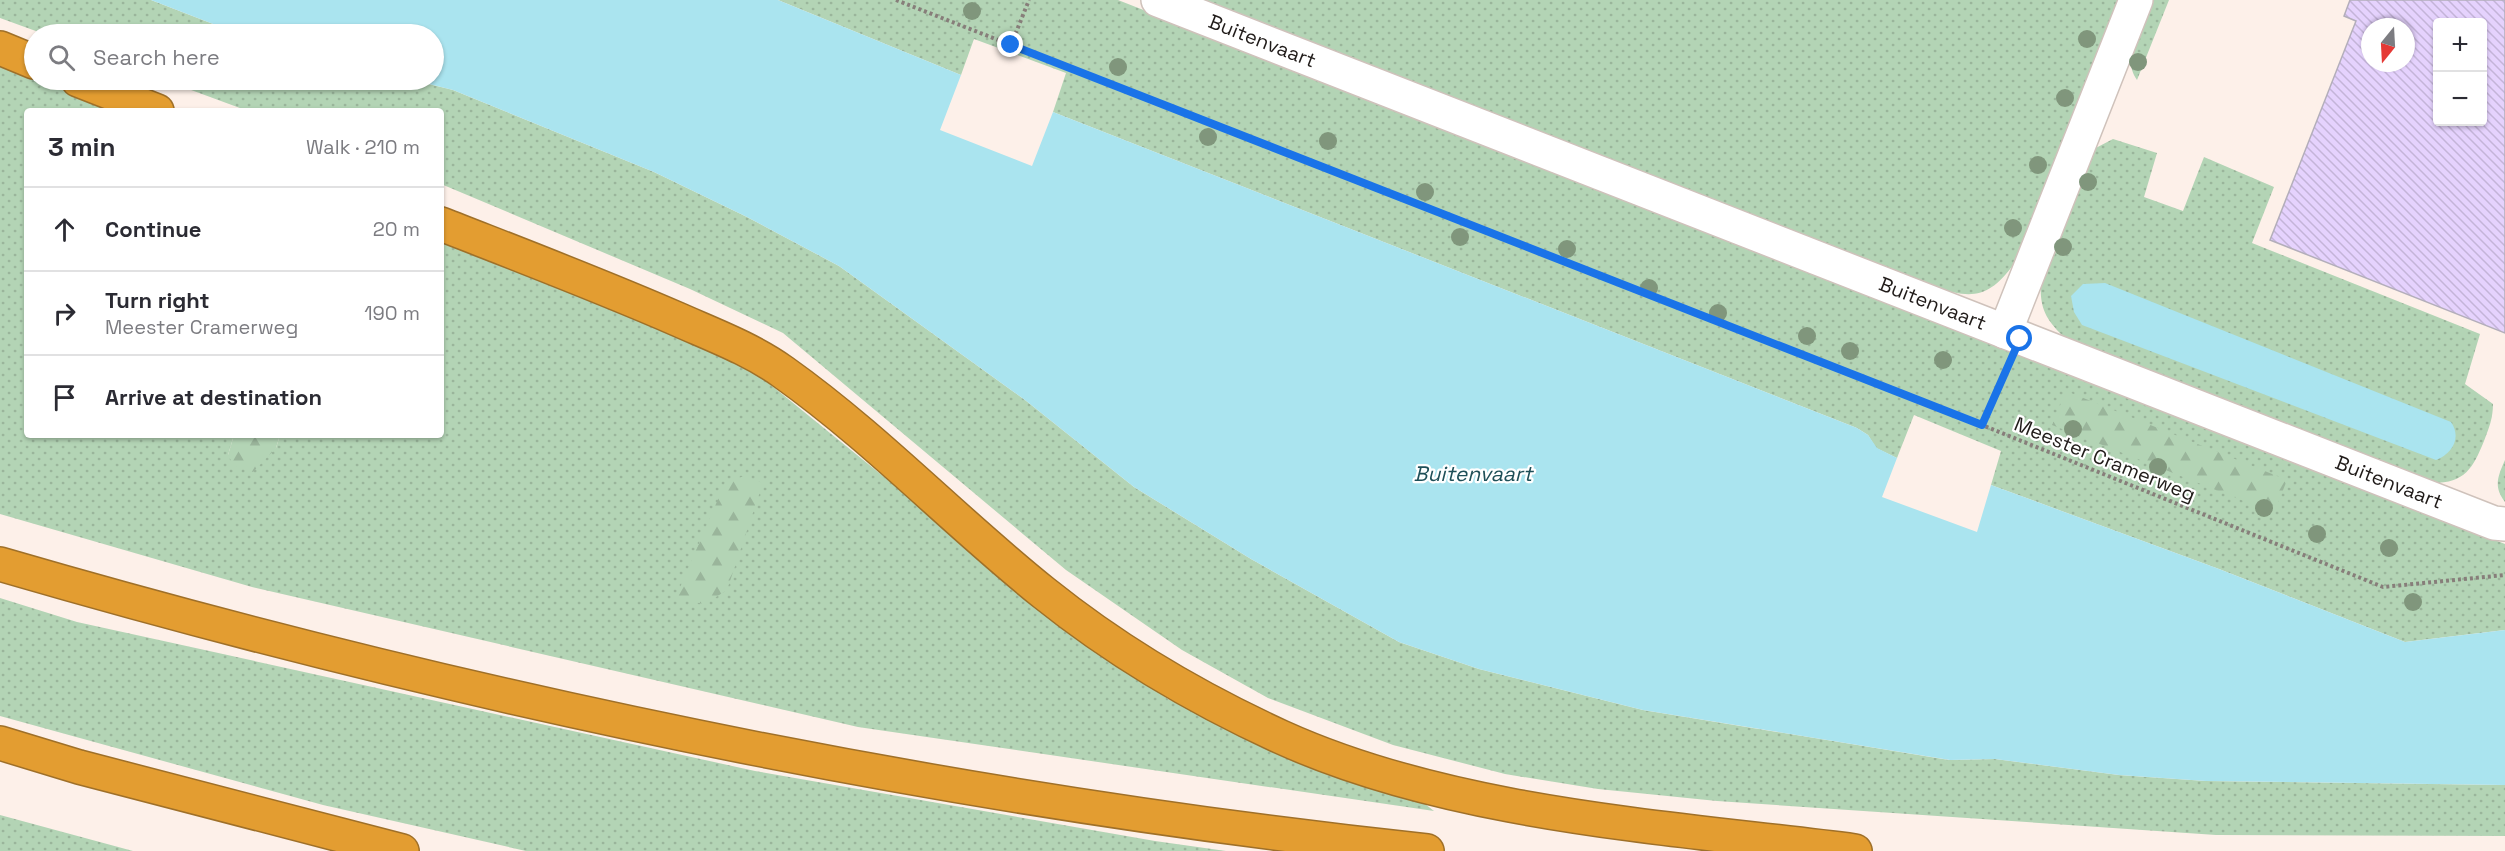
<!DOCTYPE html>
<meta charset="utf-8">
<style>
:root{--surface:#fff;--page:#f7f7f7;--text:#2b2b33;--muted:#7c7c81;--line:#e1e1e2}
body{margin:0;font-family:"Space Grotesk",sans-serif;background:var(--page);color:var(--text)}
.controls{position:absolute;right:18px;top:18px;display:grid;overflow:hidden;border-radius:6px;box-shadow:0 2px 4px #0004}
.controls button{width:54px;height:54px;display:grid;place-items:center;padding:0;border:0;border-bottom:2px solid var(--line);background:var(--surface);color:var(--text);font:30px sans-serif}
.compass{position:absolute;left:2361px;top:18px;width:54px;height:54px;border-radius:50%;background:var(--surface);box-shadow:0 2px 4px #0004;rotate:198deg}
.stop{position:absolute;width:18px;height:18px;margin:-14px;border:4px solid #1a73e8;border-radius:50%;background:#fff}
.stop.end{background:#1a73e8;border-color:#fff;box-shadow:0 2px 6px #0008}
.list{margin:0;padding:0;list-style:none}
h2{display:flex;justify-content:space-between;align-items:center;height:78px;margin:0;padding:0 24px;font-size:26px}
h2 small{font-size:20px;font-weight:400;color:var(--muted)}
.list li{display:grid;grid-template-columns:39px 1fr auto;gap:18px;align-items:center;box-sizing:border-box;height:84px;padding:0 24px;border-top:2px solid var(--line)}
.list b{display:block;font-size:22px;white-space:nowrap}
.list p{margin:0;font-size:20px;white-space:nowrap;color:var(--muted)}
.list em{font-size:20px;font-style:normal;color:var(--muted)}
.icon{flex:none;width:33px;height:33px;fill:none;stroke:currentColor;stroke-width:2;stroke-linecap:round;stroke-linejoin:round}
.map{position:relative;flex:none;width:2505px;height:851px;overflow:hidden}
.search{position:absolute;background:var(--surface);box-shadow:0 2px 4px #0004;left:24px;top:24px;width:420px;height:66px;display:flex;align-items:center;gap:15px;box-sizing:border-box;padding:0 21px;border-radius:33px;color:var(--muted);font-size:22px}
.panel{position:absolute;background:var(--surface);box-shadow:0 2px 4px #0004;left:24px;top:108px;width:420px;height:330px;border-radius:6px}
.map>svg:first-child{display:block}
.grass{fill:url(#grass-dots)}
.forest{fill:url(#forest-firs)}
.water{fill:#aae4ef}
.building{fill:url(#building-back-hatch);stroke:#b3aeba;stroke-width:1.5;fill-rule:evenodd}
.lines{fill:none;stroke-linecap:round;stroke-linejoin:round}
.minor-casing{stroke:#cfc2bb;stroke-width:36}
.highway-casing{stroke:#9f7029;stroke-width:36}
.path{stroke:#877e7a;stroke-width:4;stroke-dasharray:3 3;stroke-linecap:butt}
.minor{stroke:#fff;stroke-width:33}
.highway{stroke:#e39d31;stroke-width:33}
.tree{fill:#80967c}
.route{stroke:#1a73e8;stroke-width:8}
.labels{text-anchor:middle;stroke-width:4.5;stroke-linejoin:round;paint-order:stroke}
.street-label{font-size:20px;fill:#201b19;stroke:#fff}
.water-label{font-size:21px;font-style:italic;fill:#1e4f58;stroke:#fff}
</style>
<div class="map">
<svg width="2505" height="851" viewBox="0 0 2505 851">
<defs>
<pattern id="grass-dots" width="8" height="8" patternUnits="userSpaceOnUse" patternTransform="scale(1.5)"><rect width="8" height="8" fill="#b3d4b5"/><path d="M2 2h.1M6 6h.1" fill="none" stroke="#9ab59b" stroke-width="1.8" stroke-linecap="round"/></pattern>
<pattern id="forest-firs" width="22" height="20" patternUnits="userSpaceOnUse" patternTransform="scale(1.5)"><rect width="22" height="20" fill="#b3d4b5"/><path d="M5 1l3.5 6h-7zM16 11l3.5 6h-7z" fill="#9ab59b"/></pattern>
<pattern id="building-back-hatch" width="6" height="6" patternUnits="userSpaceOnUse" patternTransform="scale(1.5)"><rect width="6" height="6" fill="#e5d2fd"/><path d="M-1 5l2 2M0 0l6 6M5-1l2 2" fill="none" stroke="#c4b4d8"/></pattern>
</defs>
<rect width="100%" height="100%" fill="#fdf0e9"/>
<path class="grass" d="M0,0H151L221,27L259,34H44L0,18Z
M778,0H1118L2505,544V630L2405,642L2219,569L1991,485L2001,451L1914,415L1897,458L1876,448L1868,435L1857,428L1053,112L1066,73L974,39L961,75Z
M1206,0H2118L2014,264C1990,296 1975,300 1937,288Z
M2152,0H2169L2137,80C2120,57 2142,24 2152,0Z
M0,61L34,75V80H45L124,111H27V435H234L228,455L276,448L280,435H441V238L663,326L761,377L926,511L1037,608L1168,699L1297,757L1416,797L1434,811L858,727L252,587L0,514Z
M164,80H413L453,90L654,172L747,217L839,266L1025,400L1134,487L1251,559L1399,642L1479,669L1643,710L1949,760L1995,759L2119,775L2206,781L2505,785V836L2216,835L1717,801L1598,789L1505,774L1393,745L1268,698L1182,650L1066,570L783,333L690,289L441,184V111H248Z
M2113,139L2157,153L2144,197L2183,211L2204,157L2274,187L2252,243L2480,334L2465,384L2493,404C2493,418 2489,428 2484,441C2473,468 2465,483 2433,483L2066,339C2046,320 2039,309 2041,280L2090,151Z
M2505,460V502C2493,487 2498,476 2505,460Z
M0,598L77,622L755,771L1155,841L1226,851H526L323,805L0,716Z
M0,815L133,851H0Z"/>
<path class="forest" d="M2066,391L2287,480L2274,513L2052,425Z
M234,435H280L276,448L253,472L234,466L228,455Z
M744,476L763,483L727,590L705,604L675,599L725,483Z"/>
<path class="water" d="M151,0H778L961,75L940,130L1032,166L1053,112L1857,428L1868,435L1877,448L1897,458L1882,497L1977,532L1991,485L2219,569L2405,642L2505,630V785L2206,781L2119,775L1995,759L1950,760L1643,710L1479,669L1399,642L1251,559L1134,487L1025,400L839,266L747,217L654,172L453,90L413,80H434V34H259L221,27Z
M2105,283L2451,422C2462,438 2452,454 2436,460L2082,325L2074,312L2071,296L2083,284Z"/>
<path class="building" d="M2350,0H2505V333L2270,240L2356,21L2344,16ZM2438,22H2482V122H2438ZM2370,27H2406V63H2370Z"/>
<g class="lines">
<g class="minor-casing">
<g id="minor">
<path id="s1" d="M1158,0L2494,523L2505,524"/>
<path d="M2005,332L2136,0"/>
</g>
</g>
<g class="highway-casing">
<path id="highway" d="M0,48L34,62
M78,80L157,111
M441,224C520,255 599,285 677,319C713,335 751,349 783,372C876,438 955,522 1044,593C1115,650 1198,699 1281,737C1453,815 1669,827 1855,851
M0,564C467,700 944,799 1427,851
M0,743L79,767L402,851"/>
</g>
<path class="path" d="M896,0L1982,425L2383,587L2505,575
M1011,45L1029,0
M1982,425L2007,368"/>
<use href="#minor" class="minor"/>
<use href="#highway" class="highway"/>
</g>
<g class="tree">
<circle cx="972" cy="11" r="9"/>
<circle cx="2087" cy="39" r="9"/>
<circle cx="2138" cy="62" r="9"/>
<circle cx="1118" cy="67" r="9"/>
<circle cx="2065" cy="98" r="9"/>
<circle cx="1208" cy="137" r="9"/>
<circle cx="1328" cy="141" r="9"/>
<circle cx="2038" cy="165" r="9"/>
<circle cx="2088" cy="182" r="9"/>
<circle cx="1425" cy="192" r="9"/>
<circle cx="2013" cy="228" r="9"/>
<circle cx="1460" cy="237" r="9"/>
<circle cx="2063" cy="247" r="9"/>
<circle cx="1567" cy="249" r="9"/>
<circle cx="1649" cy="288" r="9"/>
<circle cx="1718" cy="313" r="9"/>
<circle cx="1807" cy="336" r="9"/>
<circle cx="1850" cy="351" r="9"/>
<circle cx="1943" cy="360" r="9"/>
<circle cx="2073" cy="429" r="9"/>
<circle cx="2158" cy="467" r="9"/>
<circle cx="2264" cy="508" r="9"/>
<circle cx="2317" cy="534" r="9"/>
<circle cx="2389" cy="548" r="9"/>
<circle cx="2413" cy="602" r="9"/>
</g>
<g class="lines">
<path class="route" d="M1011,45L1982,425L2020,339"/>
</g>
<g class="labels">
<g class="street-label">
<text dy="7" stroke="none"><textPath href="#s1" startOffset="112">Buitenvaart</textPath></text>
<text dy="7" stroke="none"><textPath href="#s1" startOffset="832">Buitenvaart</textPath></text>
<text transform="translate(2105 459) rotate(22)" y="7">Meester Cramerweg</text>
<text dy="7" stroke="none"><textPath href="#s1" startOffset="1322">Buitenvaart</textPath></text>
</g>
<g class="water-label">
<text x="1473" y="481">Buitenvaart</text>
</g>
</g>
</svg>
<div class="controls">
<button>+</button>
<button>−</button>
</div>
<svg class="compass" viewBox="-18 -18 36 36"><path d="M0-13l5 13h-10z" fill="#e53935"/><path d="M0 13l5-13h-10z" fill="#7c7c81"/></svg>
<div class="stop" style="left:2020px;top:339px"></div>
<div class="stop end" style="left:1011px;top:45px"></div>
<div class="search"><svg class="icon" aria-label="search" viewBox="0 0 24 24"><circle cx="10" cy="10" r="6"/><path d="M15 15l6 6"/></svg>Search here</div>
<section class="panel">
<h2>3 min<small>Walk · 210 m</small></h2>
<ul class="list">
<li><svg class="icon" aria-label="ahead" viewBox="0 0 24 24"><path d="M12 20V5M6 11l6-6 6 6"/></svg><div><b>Continue</b></div><em>20 m</em></li>
<li><svg class="icon" aria-label="right" viewBox="0 0 24 24"><path d="M7 20v-9h11M14 6l5 5-5 5"/></svg><div><b>Turn right</b><p>Meester Cramerweg</p></div><em>190 m</em></li>
<li><svg class="icon" aria-label="arrive" viewBox="0 0 24 24"><path d="M6 21V4h12l-3 4 3 4H6"/></svg><div><b>Arrive at destination</b></div></li>
</ul>
</section>
</div>
